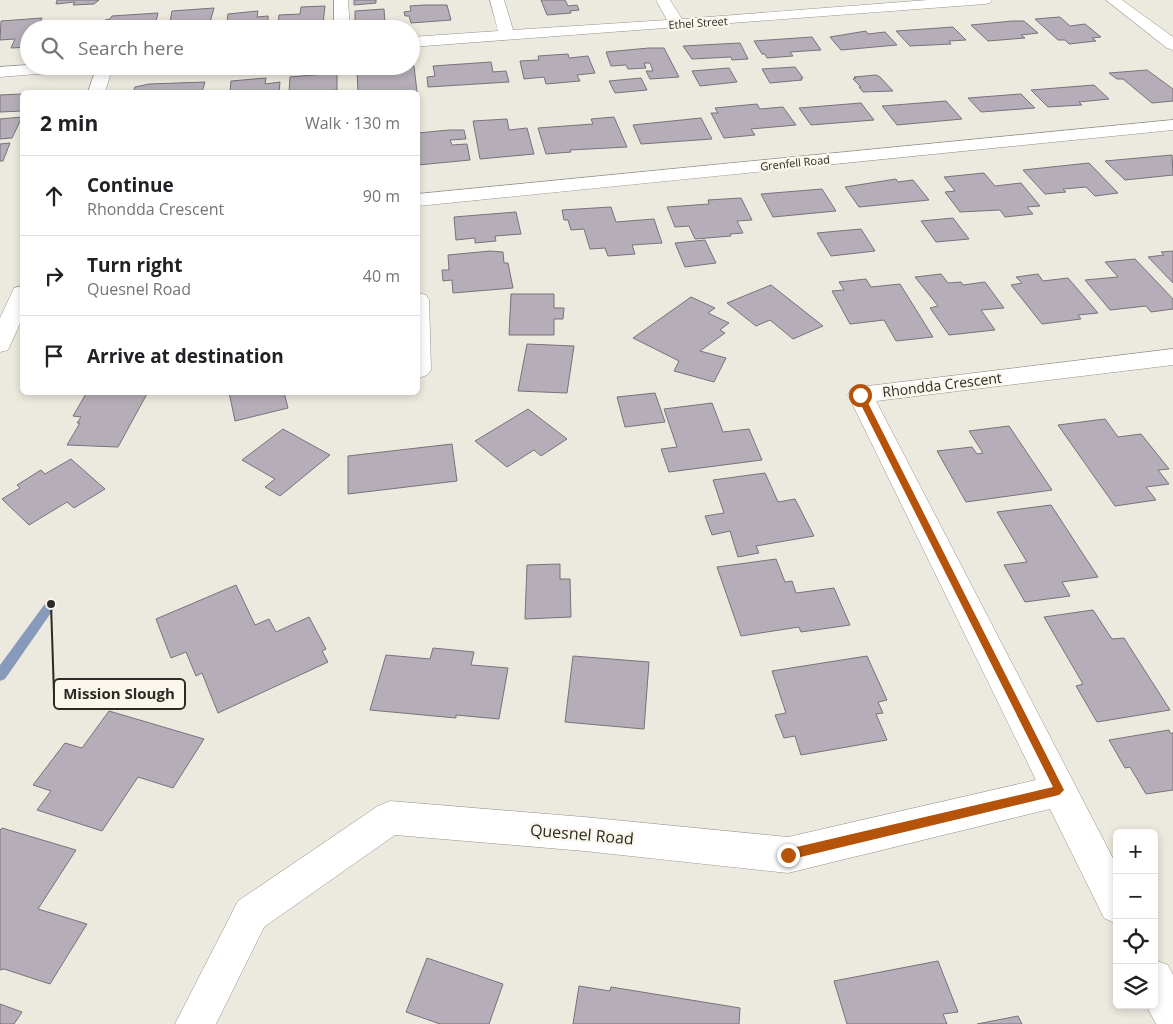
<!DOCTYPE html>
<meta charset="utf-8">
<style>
:root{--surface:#fff;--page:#f6f6f6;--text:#202124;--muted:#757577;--line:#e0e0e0}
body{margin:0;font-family:"Open Sans",sans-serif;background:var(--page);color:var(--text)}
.controls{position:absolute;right:15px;bottom:15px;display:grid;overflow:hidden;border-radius:8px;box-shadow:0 2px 8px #0003}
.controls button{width:45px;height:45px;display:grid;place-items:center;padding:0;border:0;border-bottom:1px solid var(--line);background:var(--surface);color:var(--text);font:25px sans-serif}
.stop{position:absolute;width:15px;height:15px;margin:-11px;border:4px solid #b45309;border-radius:50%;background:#fff}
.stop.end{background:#b45309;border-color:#fff;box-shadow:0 1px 5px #0008}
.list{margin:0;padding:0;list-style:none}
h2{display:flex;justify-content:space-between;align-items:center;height:65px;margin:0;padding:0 20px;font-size:21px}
h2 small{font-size:16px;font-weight:400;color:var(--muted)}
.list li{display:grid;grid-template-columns:32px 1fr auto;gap:15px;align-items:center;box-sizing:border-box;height:80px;padding:0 20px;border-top:1px solid var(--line)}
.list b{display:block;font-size:19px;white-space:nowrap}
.list p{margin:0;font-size:16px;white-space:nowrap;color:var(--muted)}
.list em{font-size:16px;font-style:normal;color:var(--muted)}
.icon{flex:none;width:28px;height:28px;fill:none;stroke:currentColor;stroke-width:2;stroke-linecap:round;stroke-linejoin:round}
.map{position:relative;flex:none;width:1173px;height:1024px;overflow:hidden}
.search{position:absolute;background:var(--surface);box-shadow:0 2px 8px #0003;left:20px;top:20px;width:400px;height:55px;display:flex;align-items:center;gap:12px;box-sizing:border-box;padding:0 18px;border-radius:28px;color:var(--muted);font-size:19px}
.panel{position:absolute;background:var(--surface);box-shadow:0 2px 8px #0003;left:20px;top:90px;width:400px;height:305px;border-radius:8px}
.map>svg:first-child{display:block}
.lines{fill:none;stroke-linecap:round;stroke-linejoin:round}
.stream{fill:#879abc;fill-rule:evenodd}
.building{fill:#b5aeb8;stroke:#78727b}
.minor-casing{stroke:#969389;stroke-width:1}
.minor{fill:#fff;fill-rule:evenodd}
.route{fill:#b45309}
.labels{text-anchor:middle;stroke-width:4.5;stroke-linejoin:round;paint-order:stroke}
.far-street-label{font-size:11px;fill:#2c2a26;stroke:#faf6eb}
.street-label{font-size:14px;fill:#2c2a26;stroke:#faf6eb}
.near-street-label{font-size:16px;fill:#2c2a26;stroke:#faf6eb}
.leader{fill:none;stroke:#2c2a26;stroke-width:2}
.callout-dot{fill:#2c2a26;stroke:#faf6eb;stroke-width:2}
.callout{fill:#faf6eb;stroke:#2c2a26;stroke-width:2}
.callout-label{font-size:15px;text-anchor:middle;font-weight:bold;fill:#2c2a26}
</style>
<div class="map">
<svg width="1173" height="1024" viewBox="0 0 1173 1024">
<rect width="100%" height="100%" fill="#ece9de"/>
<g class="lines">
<path class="stream" d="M51,599L55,601L57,604L55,607L5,679L0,681V665L47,601Z"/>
</g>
<path class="building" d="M57,0H99L94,4L73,5L75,2L56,4Z
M354,0H376V3L354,5Z
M541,0H565L568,6L577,5L579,10L570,11L571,13L547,15Z
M424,5H447L451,20L411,23L409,16H405L404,12L411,11L410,6Z
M325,6L323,24L278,26L279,15L300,14L301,7Z
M214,8L210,22H170L172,11Z
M384,9L385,23L355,25V11Z
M258,11L257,17L268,16V26L248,29H220V22H227L228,14Z
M158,13L155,25L109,29L107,28L108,24L104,25L105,20L110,19L112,16Z
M1060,17L1070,26L1085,24L1101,37L1092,38L1096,41L1069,44L1065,40H1058L1035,19Z
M42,18L37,29H29V47L11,48L15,39L0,40L1,21Z
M1012,21H1024L1038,33L1021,35L1025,38L988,41L971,25Z
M84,23L83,26L99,25L98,29H51L70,27L71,24Z
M953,27L966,40L949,41L951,44L910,46L896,31Z
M866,31L868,34L885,32L897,45L841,50L830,37Z
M812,37L821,50L790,52L793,56L767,58L765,54H762L754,41Z
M740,43L748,59L732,60L731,57L692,59L683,46Z
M649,48H664L679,77L650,79L646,71H653L650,63H644L646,68L628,69L626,65L611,66L606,52Z
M568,54L569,58L588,56L595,73L577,75L580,81L546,84L544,77L524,79L520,61L539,60L538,56Z
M491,62L493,72L506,71L509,82L428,87L427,77L435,76L433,66Z
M414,66L417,92H358L357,70Z
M795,67L803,78H801L802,80L770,83L762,69Z
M729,68L737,82L700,86L692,71Z
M1147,70L1173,89V101L1152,103L1123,79H1117L1109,73Z
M337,73V90L325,91V92H289L290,77Z
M876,75L880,77L893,91L863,92L859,87H861L853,79L856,78L854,77Z
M266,78L265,84L280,82L279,92H230L231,81Z
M641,78L647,90L615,93L609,81Z
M205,82L202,92H133L135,87L149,84Z
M1094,85L1109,99L1079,102L1082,105L1048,107L1031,90Z
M22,94V111L0,112V95Z
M1021,94L1035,108L981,112L968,98Z
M946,101L962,119L897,125L882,106Z
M861,103L874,120L811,125L799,108Z
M757,104L760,109L783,107L796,125L751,129L755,135L724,138L711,113H718L715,108Z
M22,117L12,138L0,139V119Z
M614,117L627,147L570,150L571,152L546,154L538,128L593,124L591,119Z
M701,118L712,139L641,144L633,125Z
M507,119L509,130L527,128L534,154L480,159L473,121Z
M449,130H464L466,139L450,140L452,145L467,144L470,160L418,165V133Z
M10,143L3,161H0V144Z
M1172,155L1173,175L1125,180L1105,161Z
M1089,163L1118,193L1095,196L1086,187L1063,189L1066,192L1045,194L1023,170Z
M984,173L995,186L1021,183L1040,206L1027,207L1033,214L1005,217L1000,210L960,212L945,192L955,191L944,177Z
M896,179L898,182L913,180L929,200L859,207L845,187Z
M822,189L836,211L773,217L761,194Z
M741,198L752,220L737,221L743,233L730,234L731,236L695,239L689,226L675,227L667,207L709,204L708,200Z
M611,207L616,222L654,219L662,243L632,245L635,254L608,256L605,248L590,249L584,229L571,230L568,220H564L562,210Z
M516,212L521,234L495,236L496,241L475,243V238L456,240L454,217Z
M953,218L969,239L936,242L921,221Z
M861,229L875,251L831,256L817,233Z
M705,240L716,263L685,267L675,243Z
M490,251L503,252L504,263H508L513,288L453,293L452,280L443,281L442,270H449L448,255Z
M1173,251V283L1148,257L1164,255L1161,252Z
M1135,259L1173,299V309L1151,312L1146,306L1110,310L1085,280L1118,277L1105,262Z
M941,274L948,283L961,282L963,285L985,282L1004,308L981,310L995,330L949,335L930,308L938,306L915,277Z
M1038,274L1043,281L1068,278L1098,313L1078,315L1081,319L1042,324L1011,285L1022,283L1016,277Z
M866,279L871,287L900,284L933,337L896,341L884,320L850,324L832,291L844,290L839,282Z
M771,285L823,326L793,339L770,320L756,326L727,303Z
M511,294H554V308H564L563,319H554V335H509Z
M691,297L715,308L708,313L729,323L720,330L725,333L700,351L726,358L714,382L674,371L679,361L633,338Z
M527,344L574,346L567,393L518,391Z
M87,392H148L118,447L67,445L80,423H77L81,417L73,416Z
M229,392H284L288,408L235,421Z
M655,393L665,422L625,427L617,397Z
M712,403L723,432L749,429L762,460L669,472L661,449L677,447L664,409Z
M528,409L567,439L541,456L534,450L507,467L475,441Z
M1105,419L1118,437L1141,434L1169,469L1158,470L1169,484L1146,487L1156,500L1115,506L1058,425Z
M1009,426L1052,490L966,502L937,451L972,447L977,454L983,453L969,431Z
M283,429L330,455L280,496L265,487L275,479L242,460Z
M452,444L457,481L348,494V456Z
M71,459L105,489L74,508L67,502L29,525L2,499L20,488L17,485L41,470L45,474Z
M765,473L778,502L795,499L814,536L756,546L759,553L738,557L730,531L712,535L705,516L724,513L713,480Z
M1051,505L1098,577L1062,582L1070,596L1025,602L1004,565L1027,562L997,512Z
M776,559L785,582L792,581L796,593L834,588L850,625L801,632L799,627L741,636L717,567Z
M560,564V579H570L571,617L525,619L527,565Z
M236,585L255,625L269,619L276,632L309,617L326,649L322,651L328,662L218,713L202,673L196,676L186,652L171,658L156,619Z
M1093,610L1112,639L1124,638L1170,710L1097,722L1076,686L1083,684L1044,617Z
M433,648L474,652L471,665L508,668L499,719L456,715V718L370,710L386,655L430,659Z
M573,656L649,662L644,729L565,722Z
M867,656L887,700L878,702L883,713L876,714L887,740L801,755L795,736L784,738L775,715L786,713L772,671Z
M109,711L204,739L173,788L138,777L102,831L37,810L51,791L33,785L65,743L82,748Z
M1169,730L1170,733H1173V790L1146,794L1130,767L1125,768L1109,740Z
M2,828L76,850L38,909L87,924L50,984L4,969L0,970V830Z
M427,958L503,984L489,1024H440L406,1012Z
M938,961L958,1012L943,1014L947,1024H847L834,981Z
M579,986L610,991L611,987L740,1008L739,1024H573Z
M0,1004L22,1012L14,1024H0Z
M1018,1016L1022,1024H977Z"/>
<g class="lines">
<g class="minor-casing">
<path id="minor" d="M334,0H348L350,29H334Z
M490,0H504L513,30L667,20L656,0H670L682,19L928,0H992L990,3L985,4L411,47V37L498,31Z
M1106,0H1122L1173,37V50L1167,48Z
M29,65V66H82L80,69L74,71L0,77V67Z
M97,66H113L105,92H88Z
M1173,120V130L418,206V194Z
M22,286V319L8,350L0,352V318L14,288Z
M418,293L426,295L429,300L431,370L427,375L419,378Z
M1173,349V365L876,401L1117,866V924L1104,918L1050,809L788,873L584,851L395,835L264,927L216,1024H175L238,901L378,806L390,801L584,817L788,837L1036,780L848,395L851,389L860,387Z
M1154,960L1168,965L1173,975V1024H1156L1146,1005H1154Z"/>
</g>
<use href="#minor" class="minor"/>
</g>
<path class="route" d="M858,393L864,395L1064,790L1059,795L788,860L785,858L783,855L785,851L788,849L1053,787L856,395Z"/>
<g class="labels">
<g class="far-street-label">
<text transform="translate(698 23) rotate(-4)" y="4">Ethel Street</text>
<text transform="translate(795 163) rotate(-6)" y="4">Grenfell Road</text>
</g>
<g class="street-label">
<text transform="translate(942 385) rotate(-7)" y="5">Rhondda Crescent</text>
</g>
<g class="near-street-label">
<text transform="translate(582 834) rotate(5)" y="6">Quesnel Road</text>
</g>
</g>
<path class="leader" d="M51 604L54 694"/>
<circle class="callout-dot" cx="51" cy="604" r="5"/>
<rect class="callout" x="54" y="679" width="131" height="30" rx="5"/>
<g class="callout-label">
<text x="119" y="699">Mission Slough</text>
</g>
</svg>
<div class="controls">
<button>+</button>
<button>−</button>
<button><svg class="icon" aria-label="locate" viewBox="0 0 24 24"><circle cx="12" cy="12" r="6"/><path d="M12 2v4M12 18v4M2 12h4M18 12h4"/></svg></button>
<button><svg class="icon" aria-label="layers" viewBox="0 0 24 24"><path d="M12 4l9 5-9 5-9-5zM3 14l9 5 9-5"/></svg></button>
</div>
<div class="stop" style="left:860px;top:395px"></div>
<div class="stop end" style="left:788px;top:855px"></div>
<div class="search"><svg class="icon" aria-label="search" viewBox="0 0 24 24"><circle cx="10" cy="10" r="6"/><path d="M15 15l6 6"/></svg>Search here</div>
<section class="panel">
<h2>2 min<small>Walk · 130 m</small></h2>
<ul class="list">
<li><svg class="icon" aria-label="ahead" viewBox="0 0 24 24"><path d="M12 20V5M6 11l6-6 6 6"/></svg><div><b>Continue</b><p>Rhondda Crescent</p></div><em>90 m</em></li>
<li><svg class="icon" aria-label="right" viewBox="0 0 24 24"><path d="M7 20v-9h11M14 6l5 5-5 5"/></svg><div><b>Turn right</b><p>Quesnel Road</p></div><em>40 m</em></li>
<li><svg class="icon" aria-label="arrive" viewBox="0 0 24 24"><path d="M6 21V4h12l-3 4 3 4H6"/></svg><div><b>Arrive at destination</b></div></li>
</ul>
</section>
</div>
